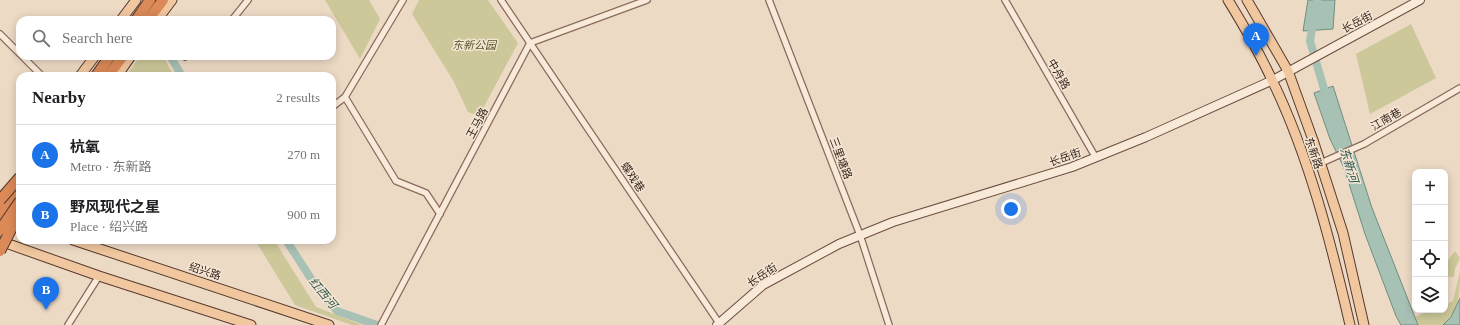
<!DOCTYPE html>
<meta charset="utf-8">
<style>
:root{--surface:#fff;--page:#f6f6f6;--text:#202124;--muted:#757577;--line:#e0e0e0;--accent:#1a73e8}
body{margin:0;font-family:"Times New Roman","Noto Sans SC",serif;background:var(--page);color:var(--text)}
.controls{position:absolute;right:12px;bottom:12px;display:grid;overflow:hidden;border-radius:8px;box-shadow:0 2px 10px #0003}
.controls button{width:36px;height:36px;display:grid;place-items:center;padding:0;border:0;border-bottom:1px solid var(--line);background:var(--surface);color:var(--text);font:20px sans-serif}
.you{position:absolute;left:1011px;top:209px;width:14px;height:14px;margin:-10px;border:3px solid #fff;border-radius:50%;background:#1a73e8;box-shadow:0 0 0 6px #1a73e833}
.badge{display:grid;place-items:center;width:26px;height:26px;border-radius:50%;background:var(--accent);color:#fff;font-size:13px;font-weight:700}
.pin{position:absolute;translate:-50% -33px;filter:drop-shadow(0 1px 2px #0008)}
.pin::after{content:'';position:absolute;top:21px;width:14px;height:12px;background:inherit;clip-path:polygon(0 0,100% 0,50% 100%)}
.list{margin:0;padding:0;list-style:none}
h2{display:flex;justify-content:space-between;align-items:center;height:52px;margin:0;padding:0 16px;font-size:17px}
h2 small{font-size:13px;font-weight:400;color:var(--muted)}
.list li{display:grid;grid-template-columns:26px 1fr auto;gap:12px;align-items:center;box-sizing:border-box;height:60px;padding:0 16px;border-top:1px solid var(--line)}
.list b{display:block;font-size:15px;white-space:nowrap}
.list p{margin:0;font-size:13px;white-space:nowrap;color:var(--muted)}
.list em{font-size:13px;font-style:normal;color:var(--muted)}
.icon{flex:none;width:22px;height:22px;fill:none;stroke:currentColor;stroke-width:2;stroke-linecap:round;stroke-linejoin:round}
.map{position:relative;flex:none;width:1460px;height:325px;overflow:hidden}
.search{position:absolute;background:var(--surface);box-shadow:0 2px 10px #0003;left:16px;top:16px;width:320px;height:44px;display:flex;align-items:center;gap:10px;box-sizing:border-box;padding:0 14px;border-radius:12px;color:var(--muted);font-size:15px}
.panel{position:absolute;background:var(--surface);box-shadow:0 2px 10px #0003;left:16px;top:72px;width:320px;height:172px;border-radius:12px}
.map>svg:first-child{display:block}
.green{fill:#ccc899}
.water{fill:#a7c1b4;stroke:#6d8f81}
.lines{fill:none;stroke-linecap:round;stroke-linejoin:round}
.canal{stroke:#a7c1b4;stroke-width:8}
.street-casing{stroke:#886b5b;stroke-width:8}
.secondary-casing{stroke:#6a4c3e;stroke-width:10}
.primary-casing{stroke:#563a2f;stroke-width:11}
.highway-casing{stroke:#563a2f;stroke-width:12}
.street{stroke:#f8e9d8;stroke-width:5.5}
.secondary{stroke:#f8e9d8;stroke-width:8}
.primary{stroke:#f0c79e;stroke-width:9}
.highway{stroke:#db8957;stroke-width:10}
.highway-bridge-casing{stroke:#563a2f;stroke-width:12;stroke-linecap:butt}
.highway-bridge{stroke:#db8957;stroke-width:10}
.labels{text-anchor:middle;stroke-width:3;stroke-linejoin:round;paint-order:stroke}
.street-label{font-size:11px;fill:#38271f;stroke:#f5e6d4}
.park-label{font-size:11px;font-style:italic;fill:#515526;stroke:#f5e6d4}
.water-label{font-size:12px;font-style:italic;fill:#2e584e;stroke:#f5e6d4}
</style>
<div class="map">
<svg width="1460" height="325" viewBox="0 0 1460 325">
<rect width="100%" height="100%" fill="#eddac5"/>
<path class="green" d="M325,0H369L380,19L360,59Z
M419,0H488L518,43L479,116L468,112L454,82L412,14Z
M1411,24L1436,78L1370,114L1356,54Z
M140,56H163L174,76H126Z
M255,240H274L316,307L362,325H352L295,305Z
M1455,251L1460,258L1455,269L1454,277H1445V264Z
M1460,271C1460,294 1460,309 1443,325H1418L1415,317L1431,310H1445V305L1453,301Z"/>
<path class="water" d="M1308,0H1335L1333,29L1303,31Z
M1333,86L1372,208L1418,325H1401L1396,316L1365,234L1344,168L1330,139L1314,93Z
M1460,298V325H1443L1451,317Z"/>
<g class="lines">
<path class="canal" d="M1317,0L1310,41L1327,99
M170,56L182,76
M286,240L317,288L337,311L377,325"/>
<g class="street-casing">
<path id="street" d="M501,0L719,323
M769,0L860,235L889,325
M1005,0L1096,158
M232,20L248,0
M0,34L20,54
M22,56L42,76
M185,57L186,56
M345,97L396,181L426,193L440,214
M332,107L345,97L403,0
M1321,163L1364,144L1460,88
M68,325L99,276
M381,325L530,43L647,0"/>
</g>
<g class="secondary-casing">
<path id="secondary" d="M717,325L763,285L839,244L893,222L1072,167L1146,137L1273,80L1420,0"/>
</g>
<g class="primary-casing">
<path id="primary" d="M1228,0C1244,26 1259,52 1272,80C1309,156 1331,243 1350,325
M1247,0L1288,71L1313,140L1343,233L1364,325
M121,20L136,0
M157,20L172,0
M80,76L95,56
M117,76L131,56
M73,240L329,325
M0,241L99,276L251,325"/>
</g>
<g class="highway-casing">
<path id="highway" d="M136,20L150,0
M148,20L163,0
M96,76L110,56
M108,76L123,56
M0,214L20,183"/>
</g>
<use href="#street" class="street"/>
<use href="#secondary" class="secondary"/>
<use href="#primary" class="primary"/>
<use href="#highway" class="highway"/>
<g class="highway-bridge-casing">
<path id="highway-bridge" d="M0,200L20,177
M0,230L20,201
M0,251L20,212"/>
</g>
<use href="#highway-bridge" class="highway-bridge"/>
</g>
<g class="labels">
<g class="street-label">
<text transform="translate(1357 22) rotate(-28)" y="4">长岳街</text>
<text transform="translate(1059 74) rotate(60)" y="4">中舟路</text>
<text transform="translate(1386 119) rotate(-30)" y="4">江南巷</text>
<text transform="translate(477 123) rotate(-62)" y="4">王马路</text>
<text transform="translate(1314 153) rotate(71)" y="4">东新路</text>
<text transform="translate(1065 157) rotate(-19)" y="4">长岳街</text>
<text transform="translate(841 158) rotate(69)" y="4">三里塘路</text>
<text transform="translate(633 177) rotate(56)" y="4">蝶戏巷</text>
<text transform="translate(205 271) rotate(18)" y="4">绍兴路</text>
<text transform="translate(762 275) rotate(-33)" y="4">长岳街</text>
</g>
<g class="park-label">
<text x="474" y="49">东新公园</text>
</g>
<g class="water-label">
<text transform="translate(1349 165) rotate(73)" y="4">东新河</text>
<text transform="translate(323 293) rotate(50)" y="4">红西河</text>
</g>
</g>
</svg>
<div class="controls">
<button>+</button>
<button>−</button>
<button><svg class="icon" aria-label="locate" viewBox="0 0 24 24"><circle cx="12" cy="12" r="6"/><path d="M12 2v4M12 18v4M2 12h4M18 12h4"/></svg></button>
<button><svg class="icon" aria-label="layers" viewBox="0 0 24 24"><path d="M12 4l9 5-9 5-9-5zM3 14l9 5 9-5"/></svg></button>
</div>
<div class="you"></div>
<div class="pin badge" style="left:1256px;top:56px">A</div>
<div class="pin badge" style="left:46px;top:310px">B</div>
<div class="search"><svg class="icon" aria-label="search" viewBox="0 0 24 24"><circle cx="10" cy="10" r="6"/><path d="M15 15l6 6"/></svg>Search here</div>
<section class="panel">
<h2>Nearby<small>2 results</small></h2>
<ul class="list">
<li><span class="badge">A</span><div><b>杭氧</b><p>Metro · 东新路</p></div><em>270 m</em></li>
<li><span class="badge">B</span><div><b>野风现代之星</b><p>Place · 绍兴路</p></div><em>900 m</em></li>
</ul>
</section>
</div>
